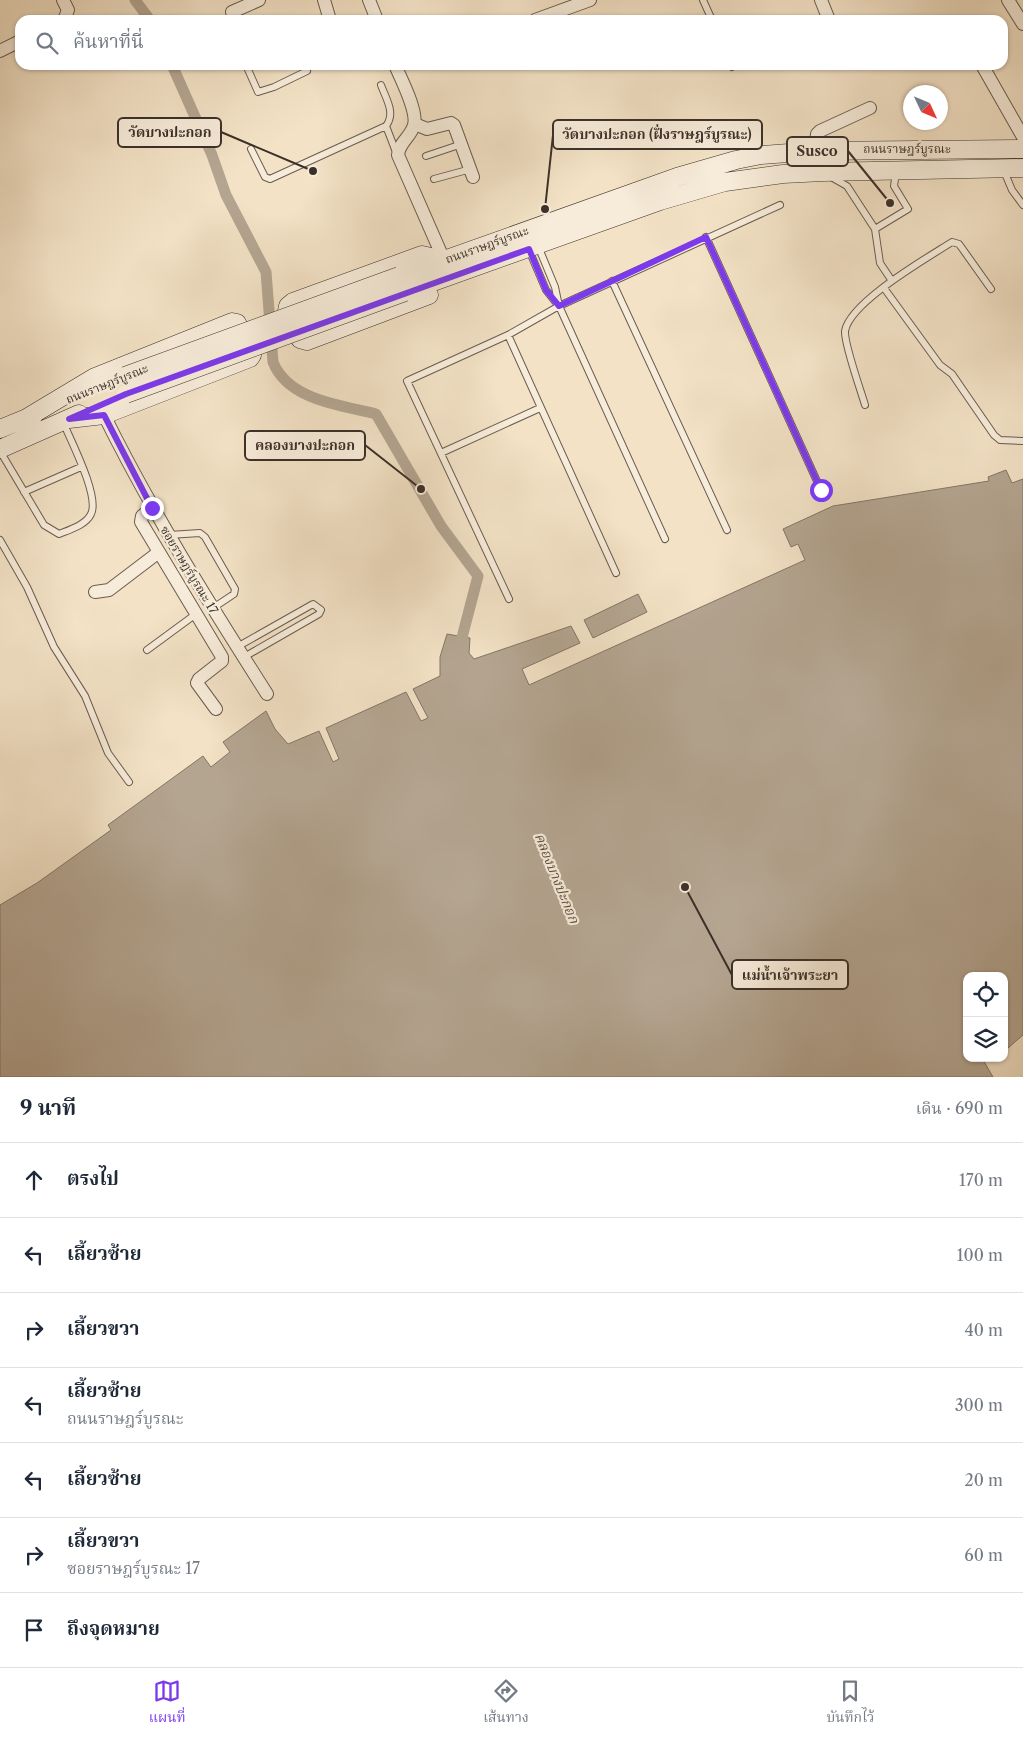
<!DOCTYPE html>
<html lang="th">
<meta charset="utf-8">
<style>
:root{--surface:#fff;--page:#f6f6f7;--text:#1f2937;--muted:#747a83;--line:#e0e1e3;--accent:#7c3aed}
body{margin:0;font-family:"Libre Caslon Text","Noto Serif Thai",serif;background:var(--page);color:var(--text)}
.controls{position:absolute;right:15px;bottom:15px;display:grid;overflow:hidden;border-radius:10px;box-shadow:0 1px 4px #0004}
.controls button{width:45px;height:45px;display:grid;place-items:center;padding:0;border:0;border-bottom:1px solid var(--line);background:var(--surface);color:var(--text);font:25px sans-serif}
.compass{position:absolute;left:903px;top:85px;width:45px;height:45px;border-radius:50%;background:var(--surface);box-shadow:0 1px 4px #0004;rotate:134deg}
.stop{position:absolute;width:15px;height:15px;margin:-11px;border:4px solid #7c3aed;border-radius:50%;background:#fff}
.stop.end{background:#7c3aed;border-color:#fff;box-shadow:0 1px 5px #0008}
.list{margin:0;padding:0;list-style:none}
h2{display:flex;justify-content:space-between;align-items:center;height:65px;margin:0;padding:0 20px;font-size:21px}
h2 small{font-size:16px;font-weight:400;color:var(--muted)}
.list li{display:grid;grid-template-columns:32px 1fr auto;gap:15px;align-items:center;box-sizing:border-box;height:75px;padding:0 20px;border-top:1px solid var(--line)}
.list b{display:block;font-size:19px;white-space:nowrap}
.list p{margin:0;font-size:16px;white-space:nowrap;color:var(--muted)}
.list em{font-size:16px;font-style:normal;color:var(--muted)}
.icon{flex:none;width:28px;height:28px;fill:none;stroke:currentColor;stroke-width:2;stroke-linecap:round;stroke-linejoin:round}
.map{position:relative;flex:none;width:1023px;height:1077px;overflow:hidden}
.search{position:absolute;background:var(--surface);box-shadow:0 1px 4px #0004;left:15px;right:15px;top:15px;height:55px;display:flex;align-items:center;gap:12px;box-sizing:border-box;padding:0 18px;border-radius:15px;color:var(--muted);font-size:19px}
.sheet{height:590px;background:var(--surface)}
nav{display:flex;justify-content:space-around;align-items:center;box-sizing:border-box;height:70px;border-top:1px solid var(--line);background:var(--surface);font-size:14px;color:var(--muted)}
nav a{display:grid;justify-items:center;gap:2px}
nav .on{color:var(--accent)}
.map>svg:first-child{display:block}
.water{fill:#b4a591;stroke:#847667}
.lines{fill:none;stroke-linecap:round;stroke-linejoin:round}
.canal{stroke:#b4a591;stroke-width:11}
.service-casing{stroke:#695c50;stroke-width:8}
.minor-casing{stroke:#695c50;stroke-width:14}
.secondary-casing{stroke:#3b3029;stroke-width:19}
.service{stroke:#f7ecda;stroke-width:6}
.minor{stroke:#f7ecda;stroke-width:12}
.secondary{stroke:#f7ecda;stroke-width:18}
.secondary-bridge-casing{stroke:#3b3029;stroke-width:19;stroke-linecap:butt}
.secondary-bridge{stroke:#f7ecda;stroke-width:18}
.route{stroke:#7c3aed;stroke-width:6}
.labels{text-anchor:middle;stroke-width:4.5;stroke-linejoin:round;paint-order:stroke}
.street-label{font-size:12px;fill:#3b3029;stroke:#f7ecda}
.water-label{font-size:14px;font-style:italic;fill:#594d43;stroke:#f7ecda}
.leader{fill:none;stroke:#3b3029;stroke-width:2}
.callout-dot{fill:#3b3029;stroke:#f7ecda;stroke-width:2}
.callout{fill:#f7ecda;stroke:#3b3029;stroke-width:2}
.callout-label{font-size:14px;text-anchor:middle;font-weight:bold;fill:#3b3029}
</style>
<div class="map">
<svg width="1023" height="1077" viewBox="0 0 1023 1077">
<rect width="100%" height="100%" fill="#f3e2c6"/>
<filter id="stains"><feTurbulence type="fractalNoise" baseFrequency=".004" numOctaves="4"/><feColorMatrix values="0 0 0 0 .2 0 0 0 0 .09 0 0 0 0 .02 0 0 0 .5 -.17"/></filter>
<radialGradient id="worn" r=".72"><stop offset=".6" stop-color="#630" stop-opacity="0"/><stop offset="1" stop-color="#630" stop-opacity=".3"/></radialGradient>
<path class="water" d="M1006,470L1012,483L1023,479V1035L1008,1048L1004,1039V976H967V1058H982L993,1077H0V905L37,883L111,830L108,825L203,756L211,767L230,752L223,742L266,711L275,729L288,744L319,731L333,762L339,759L326,728L406,692L421,721L428,718L413,689L440,676V657L447,634L470,638L469,653L474,659L571,626L580,643L522,669L529,685L805,560L798,544L791,547L783,529L833,506L989,481L988,477Z
M638,594L647,612L593,638L584,620Z"/>
<g class="lines">
<path class="canal" d="M135,0L150,20
M172,65L212,155L226,195L266,272L273,362C288,400 340,405 376,414L441,526L478,576L459,649"/>
<g class="service-casing">
<path id="service" d="M703,0L712,20
M246,65L258,92L274,87L307,71
M731,65L732,67
M381,85C386,99 396,113 386,126
M251,149L265,177L270,179L386,126L396,152
M426,156L462,144
M1004,171L1012,190L1023,205
M831,177L847,186L875,229L880,263L892,281
M434,179L471,169
M875,229L908,209L894,186L896,172
M706,237L821,490
M538,246L555,287L559,306L665,539
M529,250L546,290L558,305
M612,281L727,530
M884,288L940,365L952,374L994,435L1000,440L1023,441
M508,335L616,573
M865,405C861,391 844,344 845,331C850,302 927,258 952,242L959,244L991,289
M0,451L44,525L59,534C69,530 86,525 91,514C100,497 71,441 63,422
M441,453L540,408
M24,492L81,467
M169,535L200,533L205,537L235,589L234,594L213,608
M0,540L27,587L54,647L85,696L108,753L129,782
M509,599L407,381L508,335L559,306L780,205
M237,647L313,604L321,610L319,614L244,657
M147,650L196,614"/>
</g>
<g class="minor-casing">
<path id="minor" d="M63,0L68,10L64,20
M324,0L330,20
M369,0L377,20
M821,0L829,20
M1008,0L1023,24
M232,12L259,0
M535,20L590,0
M0,51L20,41
M395,65C401,79 418,111 414,125C411,137 399,142 398,155L444,260
M982,65L1023,137
M415,124L427,129L451,123L454,125L473,177
M815,151L817,134L820,131L870,108
M104,415C152,512 209,603 267,694
M152,508L142,516L141,522L222,657V661L199,679L197,683L216,709
M95,592L109,590L159,552"/>
</g>
<g class="secondary-casing">
<path id="secondary" d="M399,276L677,177L736,160L761,155L815,151L1023,149
M405,292L660,201L725,182L783,174L823,172L1023,168
M429,295L307,341L300,339L287,311L288,306L293,302L422,255L444,260
M25,419L95,377L232,322L237,323L252,355L250,358L104,415L69,419
M0,429L34,415
M0,449L79,414"/>
</g>
<use href="#service" class="service"/>
<use href="#minor" class="minor"/>
<use href="#secondary" class="secondary"/>
<g class="secondary-bridge-casing">
<path id="secondary-bridge" d="M125,376L399,276
M126,394L405,292"/>
</g>
<use href="#secondary-bridge" class="secondary-bridge"/>
</g>
<g class="lines">
<path class="route" d="M152,508L104,415L69,419L126,394L529,249L546,290L559,306L706,237L821,490"/>
</g>
<g class="labels">
<g class="street-label">
<text x="907" y="153">ถนนราษฎร์บูรณะ</text>
<text transform="translate(487 245) rotate(-20)" y="4">ถนนราษฎร์บูรณะ</text>
<text transform="translate(107 384) rotate(-22)" y="4">ถนนราษฎร์บูรณะ</text>
<text transform="translate(189 570) rotate(59)" y="4">ซอยราษฎร์บูรณะ 17</text>
</g>
<g class="water-label">
<text transform="translate(557 878) rotate(68)" y="5">คลองบางปะกอก</text>
</g>
</g>
<path class="leader" d="M313 171L221 132M545 209L553 135M890 203L848 151M421 489L365 445M685 887L732 975"/>
<g class="callout-dot">
<circle cx="313" cy="171" r="5"/>
<circle cx="545" cy="209" r="5"/>
<circle cx="890" cy="203" r="5"/>
<circle cx="421" cy="489" r="5"/>
<circle cx="685" cy="887" r="5"/>
</g>
<g class="callout">
<rect x="118" y="118" width="103" height="29" rx="5"/>
<rect x="553" y="120" width="209" height="29" rx="5"/>
<rect x="787" y="137" width="61" height="29" rx="5"/>
<rect x="245" y="431" width="120" height="29" rx="5"/>
<rect x="732" y="960" width="116" height="29" rx="5"/>
</g>
<g class="callout-label">
<text x="170" y="137">วัดบางปะกอก</text>
<text x="657" y="139">วัดบางปะกอก (ฝั่งราษฎร์บูรณะ)</text>
<text x="817" y="156">Susco</text>
<text x="305" y="450">คลองบางปะกอก</text>
<text x="790" y="980">แม่น้ำเจ้าพระยา</text>
</g>
<rect width="100%" height="100%" filter="url(#stains)"/>
<rect width="100%" height="100%" fill="url(#worn)"/>
</svg>
<div class="controls">
<button><svg class="icon" aria-label="locate" viewBox="0 0 24 24"><circle cx="12" cy="12" r="6"/><path d="M12 2v4M12 18v4M2 12h4M18 12h4"/></svg></button>
<button><svg class="icon" aria-label="layers" viewBox="0 0 24 24"><path d="M12 4l9 5-9 5-9-5zM3 14l9 5 9-5"/></svg></button>
</div>
<svg class="compass" viewBox="-18 -18 36 36"><path d="M0-13l5 13h-10z" fill="#e53935"/><path d="M0 13l5-13h-10z" fill="#747a83"/></svg>
<div class="stop" style="left:821px;top:490px"></div>
<div class="stop end" style="left:152px;top:508px"></div>
<div class="search"><svg class="icon" aria-label="search" viewBox="0 0 24 24"><circle cx="10" cy="10" r="6"/><path d="M15 15l6 6"/></svg>ค้นหาที่นี่</div>
</div>
<section class="sheet">
<h2>9 นาที<small>เดิน · 690 m</small></h2>
<ul class="list">
<li><svg class="icon" aria-label="ahead" viewBox="0 0 24 24"><path d="M12 20V5M6 11l6-6 6 6"/></svg><div><b>ตรงไป</b></div><em>170 m</em></li>
<li><svg class="icon" aria-label="left" viewBox="0 0 24 24"><path d="M17 20v-9H6M10 6l-5 5 5 5"/></svg><div><b>เลี้ยวซ้าย</b></div><em>100 m</em></li>
<li><svg class="icon" aria-label="right" viewBox="0 0 24 24"><path d="M7 20v-9h11M14 6l5 5-5 5"/></svg><div><b>เลี้ยวขวา</b></div><em>40 m</em></li>
<li><svg class="icon" aria-label="left" viewBox="0 0 24 24"><path d="M17 20v-9H6M10 6l-5 5 5 5"/></svg><div><b>เลี้ยวซ้าย</b><p>ถนนราษฎร์บูรณะ</p></div><em>300 m</em></li>
<li><svg class="icon" aria-label="left" viewBox="0 0 24 24"><path d="M17 20v-9H6M10 6l-5 5 5 5"/></svg><div><b>เลี้ยวซ้าย</b></div><em>20 m</em></li>
<li><svg class="icon" aria-label="right" viewBox="0 0 24 24"><path d="M7 20v-9h11M14 6l5 5-5 5"/></svg><div><b>เลี้ยวขวา</b><p>ซอยราษฎร์บูรณะ 17</p></div><em>60 m</em></li>
<li><svg class="icon" aria-label="arrive" viewBox="0 0 24 24"><path d="M6 21V4h12l-3 4 3 4H6"/></svg><div><b>ถึงจุดหมาย</b></div></li>
</ul>
</section>
<nav>
<a class="on"><svg class="icon" aria-label="map" viewBox="0 0 24 24"><path d="M3 6l6-2 6 2 6-2v14l-6 2-6-2-6 2zM9 4v14M15 6v14"/></svg>แผนที่</a>
<a><svg class="icon" aria-label="directions" viewBox="0 0 24 24"><path d="M12 3l9 9-9 9-9-9zM9 14v-3h6M13 9l2 2-2 2"/></svg>เส้นทาง</a>
<a><svg class="icon" aria-label="saved" viewBox="0 0 24 24"><path d="M7 4h10v16l-5-4-5 4z"/></svg>บันทึกไว้</a>
</nav>
